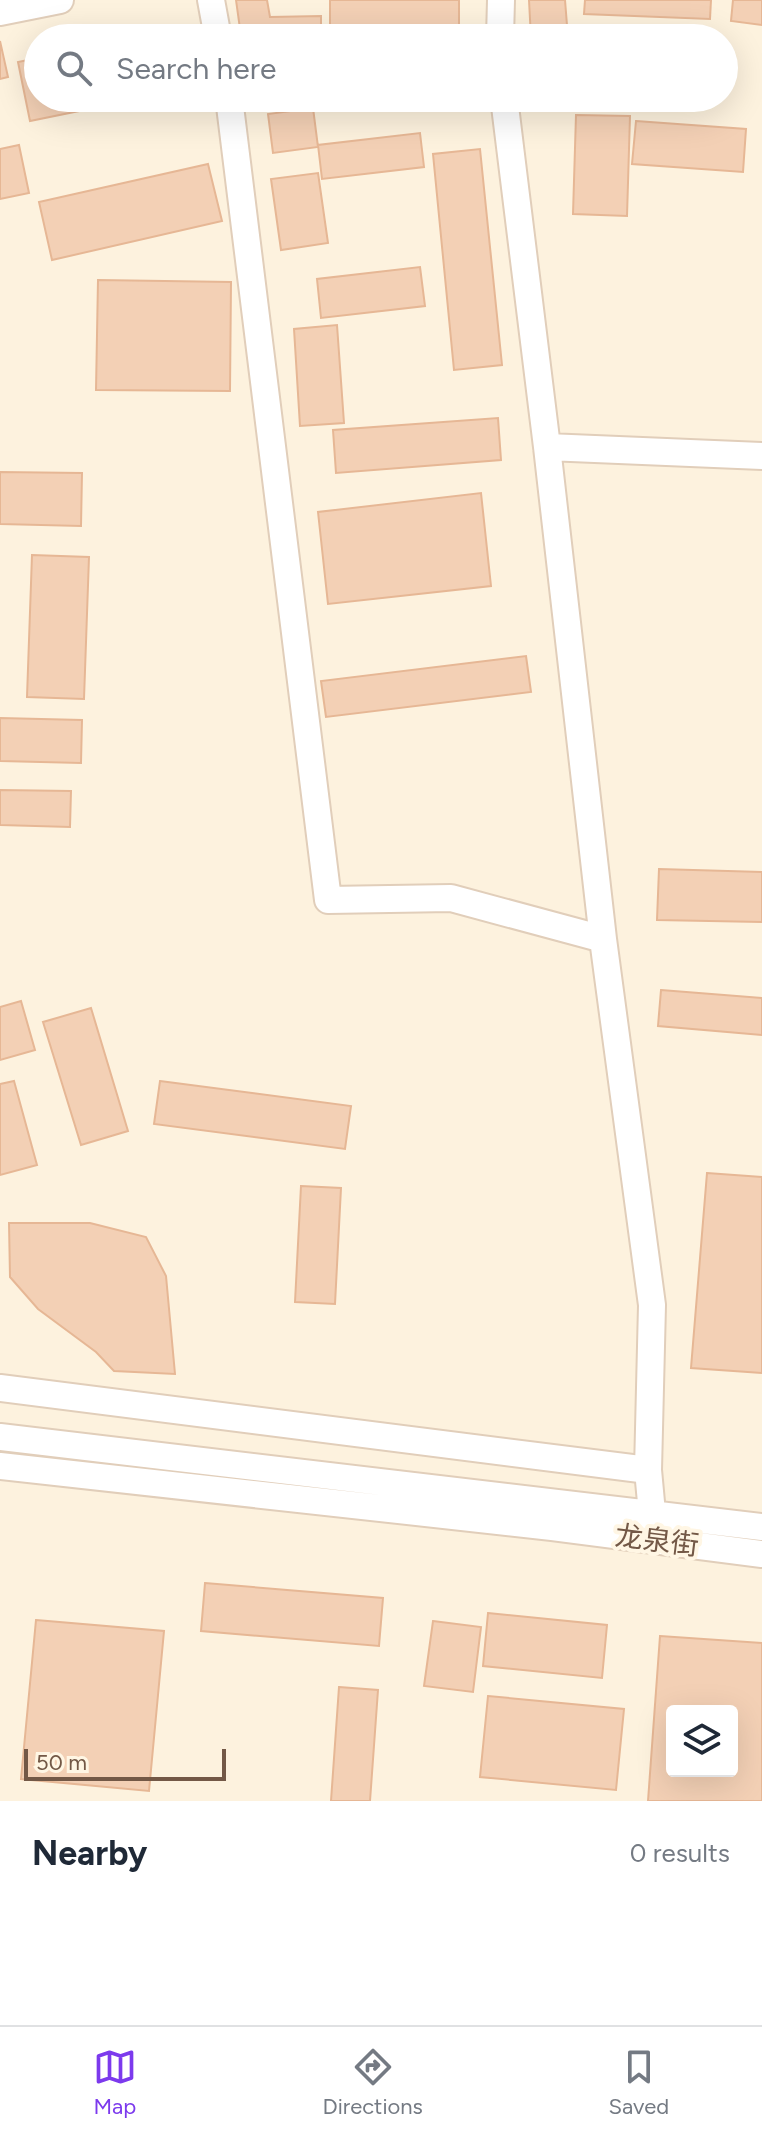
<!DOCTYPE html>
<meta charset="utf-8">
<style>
:root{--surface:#fff;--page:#f6f6f7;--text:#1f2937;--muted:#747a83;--line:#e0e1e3;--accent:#7c3aed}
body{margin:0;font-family:Figtree,"Noto Sans SC",sans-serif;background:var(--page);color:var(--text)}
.controls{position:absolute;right:24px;bottom:24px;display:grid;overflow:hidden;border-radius:8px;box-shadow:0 8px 32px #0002}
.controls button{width:72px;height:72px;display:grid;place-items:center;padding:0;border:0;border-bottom:2px solid var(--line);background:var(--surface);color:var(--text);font:40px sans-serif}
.scale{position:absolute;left:24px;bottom:20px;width:202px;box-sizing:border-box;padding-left:8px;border:4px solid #735846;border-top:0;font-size:22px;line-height:28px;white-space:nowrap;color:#735846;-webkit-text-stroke:6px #fff6e4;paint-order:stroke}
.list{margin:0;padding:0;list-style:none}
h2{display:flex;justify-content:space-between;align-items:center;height:104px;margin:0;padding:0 32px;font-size:34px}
h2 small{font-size:26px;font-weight:400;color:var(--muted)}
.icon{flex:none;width:44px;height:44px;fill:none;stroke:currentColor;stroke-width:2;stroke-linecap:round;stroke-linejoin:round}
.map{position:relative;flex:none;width:762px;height:1801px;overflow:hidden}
.search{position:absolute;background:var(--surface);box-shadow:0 8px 32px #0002;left:24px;right:24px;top:24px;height:88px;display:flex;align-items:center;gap:20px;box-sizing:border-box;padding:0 28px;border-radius:44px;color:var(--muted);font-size:30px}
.sheet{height:224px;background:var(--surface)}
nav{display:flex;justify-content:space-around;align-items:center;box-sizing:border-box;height:112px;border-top:2px solid var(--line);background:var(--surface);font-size:22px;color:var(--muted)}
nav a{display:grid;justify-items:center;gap:4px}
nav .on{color:var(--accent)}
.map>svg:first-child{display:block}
.building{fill:#f3d0b5;stroke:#e6b795;stroke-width:2;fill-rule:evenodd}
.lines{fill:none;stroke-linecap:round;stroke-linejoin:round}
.minor-casing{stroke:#e1ceba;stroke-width:30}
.minor{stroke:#fff;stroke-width:26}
.labels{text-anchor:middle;stroke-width:8;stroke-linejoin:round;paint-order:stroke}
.street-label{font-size:28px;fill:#735846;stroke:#fff6e4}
</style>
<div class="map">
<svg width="762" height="1801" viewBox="0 0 762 1801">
<rect width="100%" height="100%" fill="#fdf2de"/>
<path class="building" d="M236,0H267L270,17L321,16V38H244L241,36Z
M330,0H459V38H330Z
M529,0H565L568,38H531Z
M585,0H711L710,19L584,14Z
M733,0H762V25L731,21Z
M181,29L183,38H137Z
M0,41L8,77L0,79Z
M38,58V98H143L30,121L18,62Z
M313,108L318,147L273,153L268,114Z
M576,115L630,116L627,216L573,214Z
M636,121L746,129L743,172L632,164Z
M420,133L424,167L322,179L318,145Z
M19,145L29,193L0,199V149Z
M480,149L502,365L454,370L433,154Z
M208,164L222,221L52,260L39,202Z
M318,173L328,243L281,250L271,179Z
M420,267L425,306L321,318L317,279Z
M98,280L231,282L230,391L96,390Z
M337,325L344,423L300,426L294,329Z
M498,418L501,460L336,473L333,430Z
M0,472L82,473L81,526L0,524Z
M481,493L491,586L328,604L318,512Z
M32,555L89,557L84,699L27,697Z
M526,656L531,692L326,717L321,681Z
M0,718L82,720L81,763L0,761Z
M0,790L71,791L70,827L0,825Z
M659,869L762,872V922L657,920Z
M661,990L762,998V1035L658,1026Z
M21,1001L35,1050L0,1060V1007Z
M91,1008L128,1131L81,1145L43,1022Z
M14,1081L37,1165L0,1175V1084Z
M160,1081L351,1106L345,1149L154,1124Z
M707,1173L762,1177V1373L691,1368Z
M301,1186L341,1188L335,1304L295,1302Z
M9,1223H90L146,1237L166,1276L175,1374L114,1371L96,1352L38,1309L10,1277Z
M205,1583L383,1598L379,1646L201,1631Z
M488,1613L607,1625L602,1678L483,1666Z
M36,1620L164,1631L149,1791L21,1779Z
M433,1621L481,1627L473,1692L424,1686Z
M660,1636L762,1643V1801H648ZM672,1711H732V1771H672Z
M339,1687L378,1690L370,1801H331Z
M488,1696L624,1709L616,1790L480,1777Z"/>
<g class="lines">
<g class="minor-casing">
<path id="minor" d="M211,0L218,38
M0,12L60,0
M500,38L501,0
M229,98L328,900L451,898L603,939
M504,98L547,447L603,939L652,1305L648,1470L652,1513
M547,447L762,456
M0,1388L648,1470
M0,1437L762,1527
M0,1466L552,1527L762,1554"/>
</g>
<use href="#minor" class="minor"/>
</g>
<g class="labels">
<g class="street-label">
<text transform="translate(657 1540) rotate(7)" y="10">龙泉街</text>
</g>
</g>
</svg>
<div class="controls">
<button><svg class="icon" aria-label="layers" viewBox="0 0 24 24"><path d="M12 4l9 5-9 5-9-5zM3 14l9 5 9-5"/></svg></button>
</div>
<div class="scale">50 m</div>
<div class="search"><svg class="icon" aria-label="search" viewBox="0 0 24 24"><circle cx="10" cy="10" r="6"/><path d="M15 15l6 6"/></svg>Search here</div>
</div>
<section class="sheet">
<h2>Nearby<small>0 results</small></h2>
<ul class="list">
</ul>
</section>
<nav>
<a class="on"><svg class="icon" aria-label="map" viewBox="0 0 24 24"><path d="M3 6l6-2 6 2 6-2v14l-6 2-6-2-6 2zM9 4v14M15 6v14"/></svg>Map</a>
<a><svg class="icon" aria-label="directions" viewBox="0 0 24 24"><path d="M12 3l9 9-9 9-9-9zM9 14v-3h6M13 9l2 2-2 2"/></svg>Directions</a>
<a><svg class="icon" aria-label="saved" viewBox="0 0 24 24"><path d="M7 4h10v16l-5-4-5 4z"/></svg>Saved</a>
</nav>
